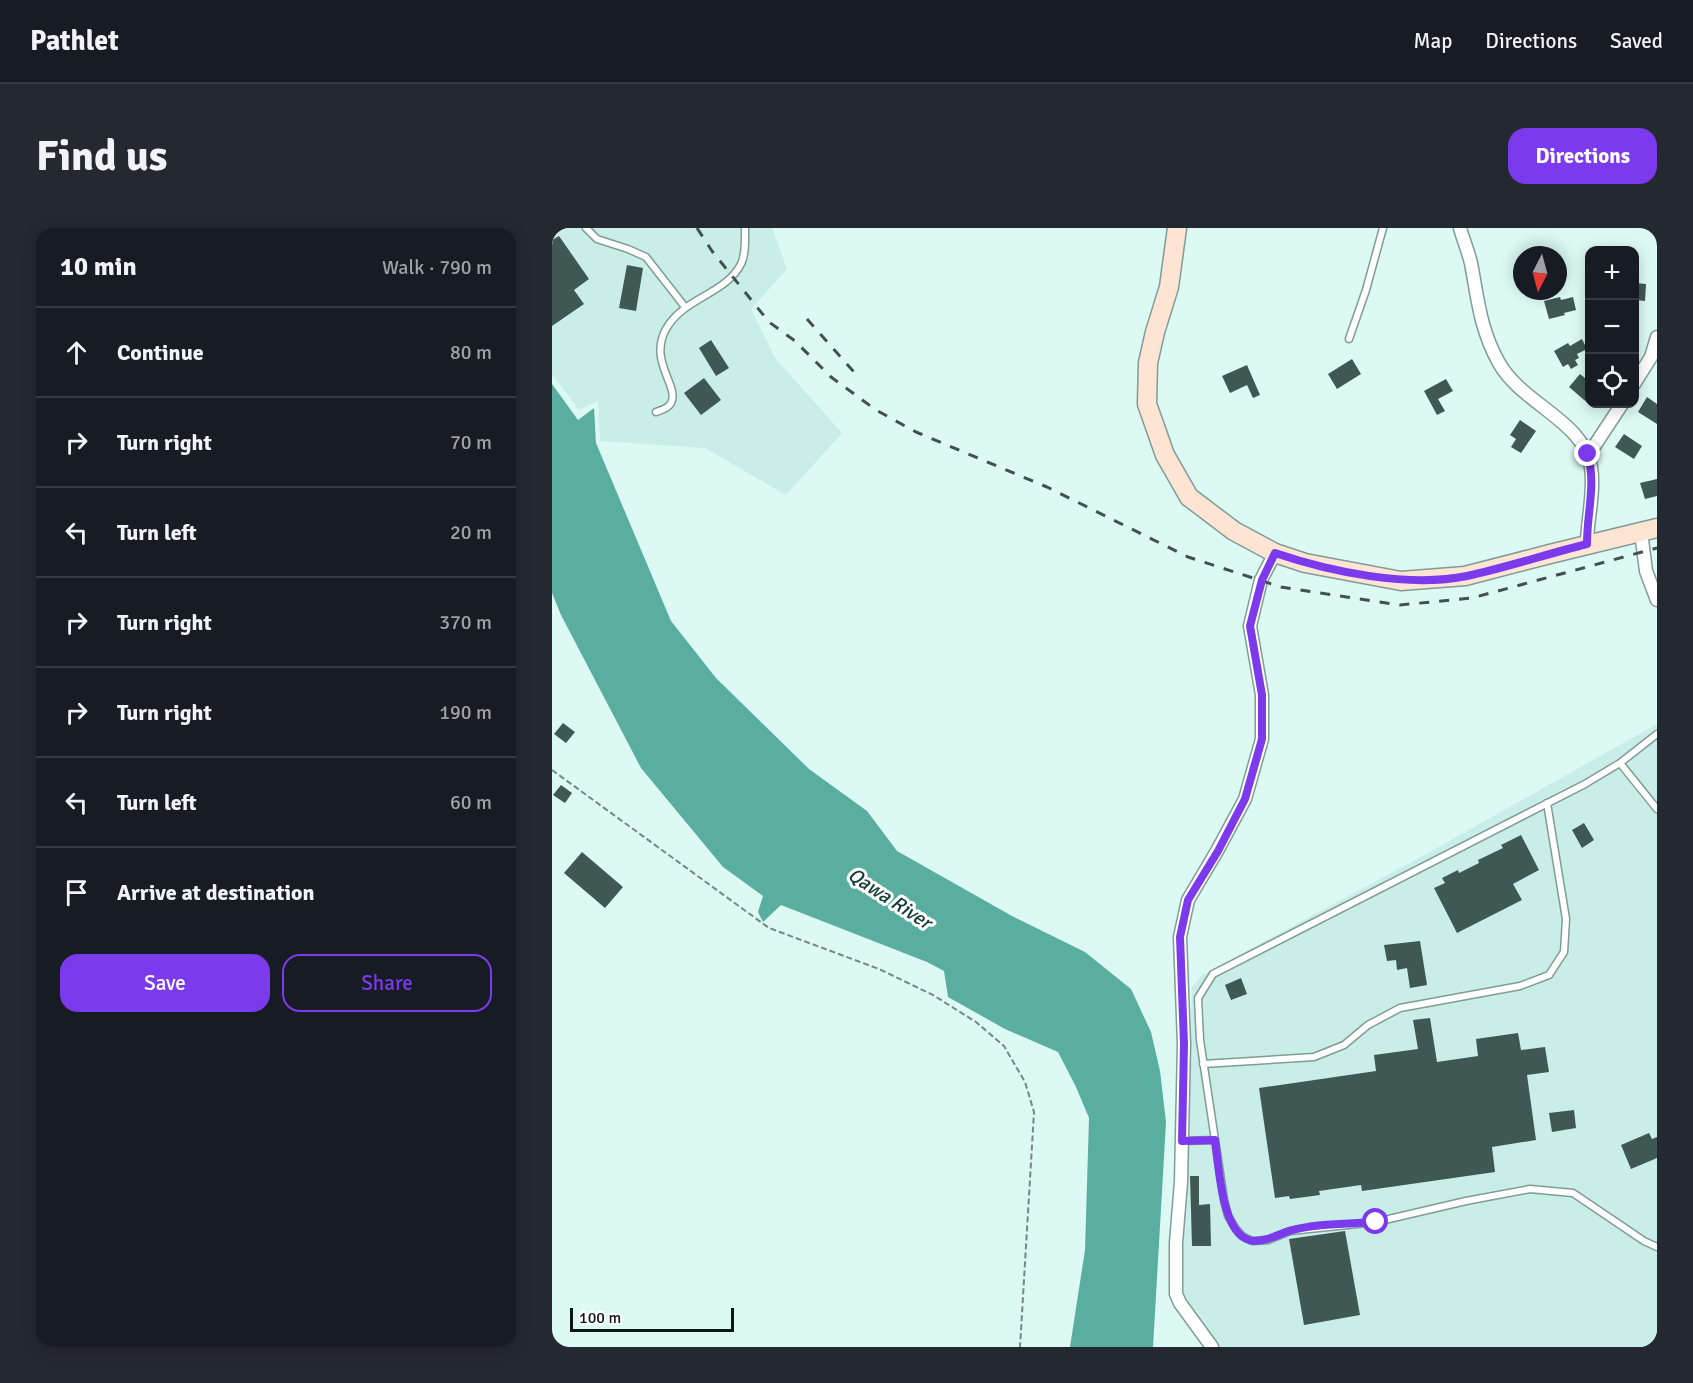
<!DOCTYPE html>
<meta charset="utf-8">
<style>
:root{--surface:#171b24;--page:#242831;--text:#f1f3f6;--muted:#9ea1a6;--line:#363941;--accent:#7c3aed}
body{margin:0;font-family:Signika,sans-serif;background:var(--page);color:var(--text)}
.controls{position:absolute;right:18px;top:18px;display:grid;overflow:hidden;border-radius:12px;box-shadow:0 3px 15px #0003}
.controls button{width:54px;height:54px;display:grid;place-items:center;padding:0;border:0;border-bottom:2px solid var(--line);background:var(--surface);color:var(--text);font:30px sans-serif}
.compass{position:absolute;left:961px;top:18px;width:54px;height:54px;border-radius:50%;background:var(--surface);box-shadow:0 3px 15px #0003;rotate:186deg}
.scale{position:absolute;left:18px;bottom:15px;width:164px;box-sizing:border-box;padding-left:6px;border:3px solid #0d1715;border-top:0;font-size:16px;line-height:21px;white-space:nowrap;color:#0d1715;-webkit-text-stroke:4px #fff;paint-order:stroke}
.stop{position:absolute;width:18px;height:18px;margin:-14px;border:4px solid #7c3aed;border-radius:50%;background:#fff}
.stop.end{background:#7c3aed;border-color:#fff;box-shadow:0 2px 6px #0008}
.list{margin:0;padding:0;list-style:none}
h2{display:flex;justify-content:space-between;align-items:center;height:78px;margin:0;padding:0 24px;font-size:26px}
h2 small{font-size:20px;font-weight:400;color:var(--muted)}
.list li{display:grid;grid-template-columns:39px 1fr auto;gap:18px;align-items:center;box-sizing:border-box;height:90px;padding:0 24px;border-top:2px solid var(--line)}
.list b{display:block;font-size:22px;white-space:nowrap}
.list em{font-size:20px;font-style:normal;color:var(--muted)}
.actions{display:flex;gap:12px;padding:18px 24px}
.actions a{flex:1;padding:14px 0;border:2px solid var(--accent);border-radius:18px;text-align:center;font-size:21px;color:var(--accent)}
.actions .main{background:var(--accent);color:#fff}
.icon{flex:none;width:33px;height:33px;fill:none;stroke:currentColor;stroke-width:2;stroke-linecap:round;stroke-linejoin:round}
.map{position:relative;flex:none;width:1105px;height:1119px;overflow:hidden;border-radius:18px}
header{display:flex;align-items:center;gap:36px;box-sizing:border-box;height:84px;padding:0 30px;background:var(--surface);border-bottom:2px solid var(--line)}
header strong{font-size:28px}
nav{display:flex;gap:33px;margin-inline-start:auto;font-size:21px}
.intro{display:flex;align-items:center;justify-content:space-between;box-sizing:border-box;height:144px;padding:0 36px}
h1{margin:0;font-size:42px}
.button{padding:15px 27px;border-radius:18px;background:var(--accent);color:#fff;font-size:21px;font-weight:700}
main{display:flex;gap:36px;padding:0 36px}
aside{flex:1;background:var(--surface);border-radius:18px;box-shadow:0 3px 15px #0003}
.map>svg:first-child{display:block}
.built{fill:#c8eee7}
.water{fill:#5aaea0}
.building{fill:#3f5853}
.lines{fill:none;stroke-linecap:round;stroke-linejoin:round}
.lane-casing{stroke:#819c97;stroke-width:9}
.street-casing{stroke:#819c97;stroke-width:15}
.secondary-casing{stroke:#819c97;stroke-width:21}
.path{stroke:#758884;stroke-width:2;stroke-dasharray:6 3;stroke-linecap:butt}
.lane{stroke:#fff;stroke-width:6}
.street{stroke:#fff;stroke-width:12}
.secondary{stroke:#fde4d3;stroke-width:18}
.rail{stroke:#42514e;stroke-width:3;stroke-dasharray:10 10;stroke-linecap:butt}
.route{stroke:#7c3aed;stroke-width:8}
.labels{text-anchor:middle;stroke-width:6;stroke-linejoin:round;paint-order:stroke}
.water-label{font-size:20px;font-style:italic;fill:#143c36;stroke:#fff}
</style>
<header>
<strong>Pathlet</strong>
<nav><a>Map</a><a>Directions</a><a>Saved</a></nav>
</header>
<div class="intro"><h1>Find us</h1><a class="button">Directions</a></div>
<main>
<aside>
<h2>10 min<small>Walk · 790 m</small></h2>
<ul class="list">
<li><svg class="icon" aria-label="ahead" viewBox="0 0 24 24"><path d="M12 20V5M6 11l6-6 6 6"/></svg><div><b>Continue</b></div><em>80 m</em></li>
<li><svg class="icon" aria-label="right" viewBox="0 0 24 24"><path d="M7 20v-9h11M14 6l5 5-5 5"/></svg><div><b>Turn right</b></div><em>70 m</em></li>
<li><svg class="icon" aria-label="left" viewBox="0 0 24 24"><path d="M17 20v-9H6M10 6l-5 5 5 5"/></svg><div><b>Turn left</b></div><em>20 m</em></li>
<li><svg class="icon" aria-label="right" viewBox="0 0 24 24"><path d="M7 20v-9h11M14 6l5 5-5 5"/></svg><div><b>Turn right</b></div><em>370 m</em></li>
<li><svg class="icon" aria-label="right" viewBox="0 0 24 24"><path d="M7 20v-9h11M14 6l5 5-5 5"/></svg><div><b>Turn right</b></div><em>190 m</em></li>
<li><svg class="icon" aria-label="left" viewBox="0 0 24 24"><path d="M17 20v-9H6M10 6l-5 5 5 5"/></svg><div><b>Turn left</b></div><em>60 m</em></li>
<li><svg class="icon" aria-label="arrive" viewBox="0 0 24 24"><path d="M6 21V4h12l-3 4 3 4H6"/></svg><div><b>Arrive at destination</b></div></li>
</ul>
<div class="actions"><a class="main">Save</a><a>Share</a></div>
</aside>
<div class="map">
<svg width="1105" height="1119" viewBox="0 0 1105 1119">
<rect width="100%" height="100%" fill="#dcf9f3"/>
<path class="built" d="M0,0H220L235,41L199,81L223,130L290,205L234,267L153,220L48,213L46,173L27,182L0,146Z
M1105,496V1119H666L630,1063L640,759L650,747L869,629Z"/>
<path class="water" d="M0,156L26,192L42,180L44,215L119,393L164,450L257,541L315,583L345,623L460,688L533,724L579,761L599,804L608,843L614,894L601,1119H518L533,1022L537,890L524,859L506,824L453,801L396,769L392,743L375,734L229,677L211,694L206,684L211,668L171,639L89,540L9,387L0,365Z"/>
<path class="building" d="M7,8L37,51L22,62L32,76L0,98V12Z
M75,37L91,40L84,83L67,80Z
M1083,55L1094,56L1093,73L1083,72Z
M1008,69L1009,72L1021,69L1024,82L1012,85L1013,87L997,91L992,73Z
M1030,111L1035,121L1025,126L1027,130L1023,132L1026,137L1019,141L1016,136L1011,139L1002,123L1016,115L1018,118Z
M159,112L177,140L164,148L147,120Z
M800,131L809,146L785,161L776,146Z
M695,137L708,167L701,170L695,157L678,165L670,148Z
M1028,146L1038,154V177L1017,159Z
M152,150L169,172L149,187L132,165Z
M894,151L901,163L886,171L893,183L885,187L872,163Z
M1095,169L1105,176V196L1086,184Z
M968,192L984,203L969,225L959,219L964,211L958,207Z
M1072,206L1090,218L1082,231L1063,219Z
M1105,251V268L1093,271L1088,255Z
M11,495L23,504L14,515L2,506Z
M9,557L20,565L13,575L1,567Z
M1032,595L1042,612L1030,620L1020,602Z
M969,607L987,642L961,656L970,672L905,705L882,660L893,655L890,650L906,642L907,645L927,635L926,632L951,620L949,617Z
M30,624L71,659L53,680L12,645Z
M868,713L875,757L858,760L855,740L845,742L844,732L835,733L832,717Z
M689,750L695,766L679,772L673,757Z
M878,790L885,834L926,828L924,811L966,805L969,822L993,819L997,844L975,847L984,912L940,919L943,944L810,963L809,957L767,963L768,967L738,971L737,968L723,970L707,860L824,843L822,827L866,821L861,792Z
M1022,882L1024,900L1000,904L997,885Z
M1097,905L1100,911L1105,909V930L1079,941L1069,917Z
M638,948H647V977L658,976L659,1018H640Z
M793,1003L808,1087L752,1097L737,1011Z"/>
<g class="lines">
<g class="lane-casing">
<path id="lane" d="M34,0L45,11L76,21L94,29L133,79
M797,111L814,62L831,0
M104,184C109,182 116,181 119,175C128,158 96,134 114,101C131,70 174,66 189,36C194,26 193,11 193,0
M1105,506L1068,535L1033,556L661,746L646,770L648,812L672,972L676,988L684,1001L690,1008L700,1013L716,1012L738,1003L824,994L914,973L978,961L1021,965L1092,1013L1105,1019
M1068,535L1105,581
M651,836L762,829L792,817L816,797L848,780L968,758L997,747L1012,724L1014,691L995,575
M630,913L663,912"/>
</g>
<g class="street-casing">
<path id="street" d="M908,0C911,11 916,23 919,35C926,72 928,101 947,135C970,176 1032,193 1039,239C1043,265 1035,291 1035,316
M1082,156L1099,129L1105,109
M1037,226L1070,176
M1089,304L1094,343L1105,372
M660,1119L628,1075L624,1066V1015L629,954L632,816L628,709L636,672L665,623L693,571L710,511V467L698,398L709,352L723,325"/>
</g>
<g class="secondary-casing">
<path id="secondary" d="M625,0L617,59L603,104L596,135L595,176L613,227L637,269L682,303L723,325L753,335L849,353L913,348L998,326L1105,300"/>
</g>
<path class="path" d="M0,542L217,700L327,741L381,767L424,794L452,818L473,854L482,884L468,1119"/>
<use href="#lane" class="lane"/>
<use href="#street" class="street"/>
<use href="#secondary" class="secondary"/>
<path class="rail" d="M145,0L160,23L217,94L243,113L279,149L324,182L364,204L495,259L636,329L729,359L848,377L920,370L1105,320
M255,91L302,144"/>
</g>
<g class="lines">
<path class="route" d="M824,994C796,996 764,995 737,1003C725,1007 716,1013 702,1013C669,1011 667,937 663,912L630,913L632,816L628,709L636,672L666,623L693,571L710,511V467L698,398L710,352L723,325C779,344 857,360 915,348C956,339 995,326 1035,316C1035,283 1044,259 1036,226"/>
</g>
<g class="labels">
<g class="water-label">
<text transform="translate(338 670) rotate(33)" y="7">Qawa River</text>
</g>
</g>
</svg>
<div class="controls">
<button>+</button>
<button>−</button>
<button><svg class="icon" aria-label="locate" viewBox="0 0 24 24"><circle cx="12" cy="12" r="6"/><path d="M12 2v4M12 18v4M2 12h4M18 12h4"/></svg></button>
</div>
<svg class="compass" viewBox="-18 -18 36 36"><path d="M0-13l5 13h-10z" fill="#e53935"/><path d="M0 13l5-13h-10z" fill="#9ea1a6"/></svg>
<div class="scale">100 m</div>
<div class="stop" style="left:824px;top:994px"></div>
<div class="stop end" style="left:1036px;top:226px"></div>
</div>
</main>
